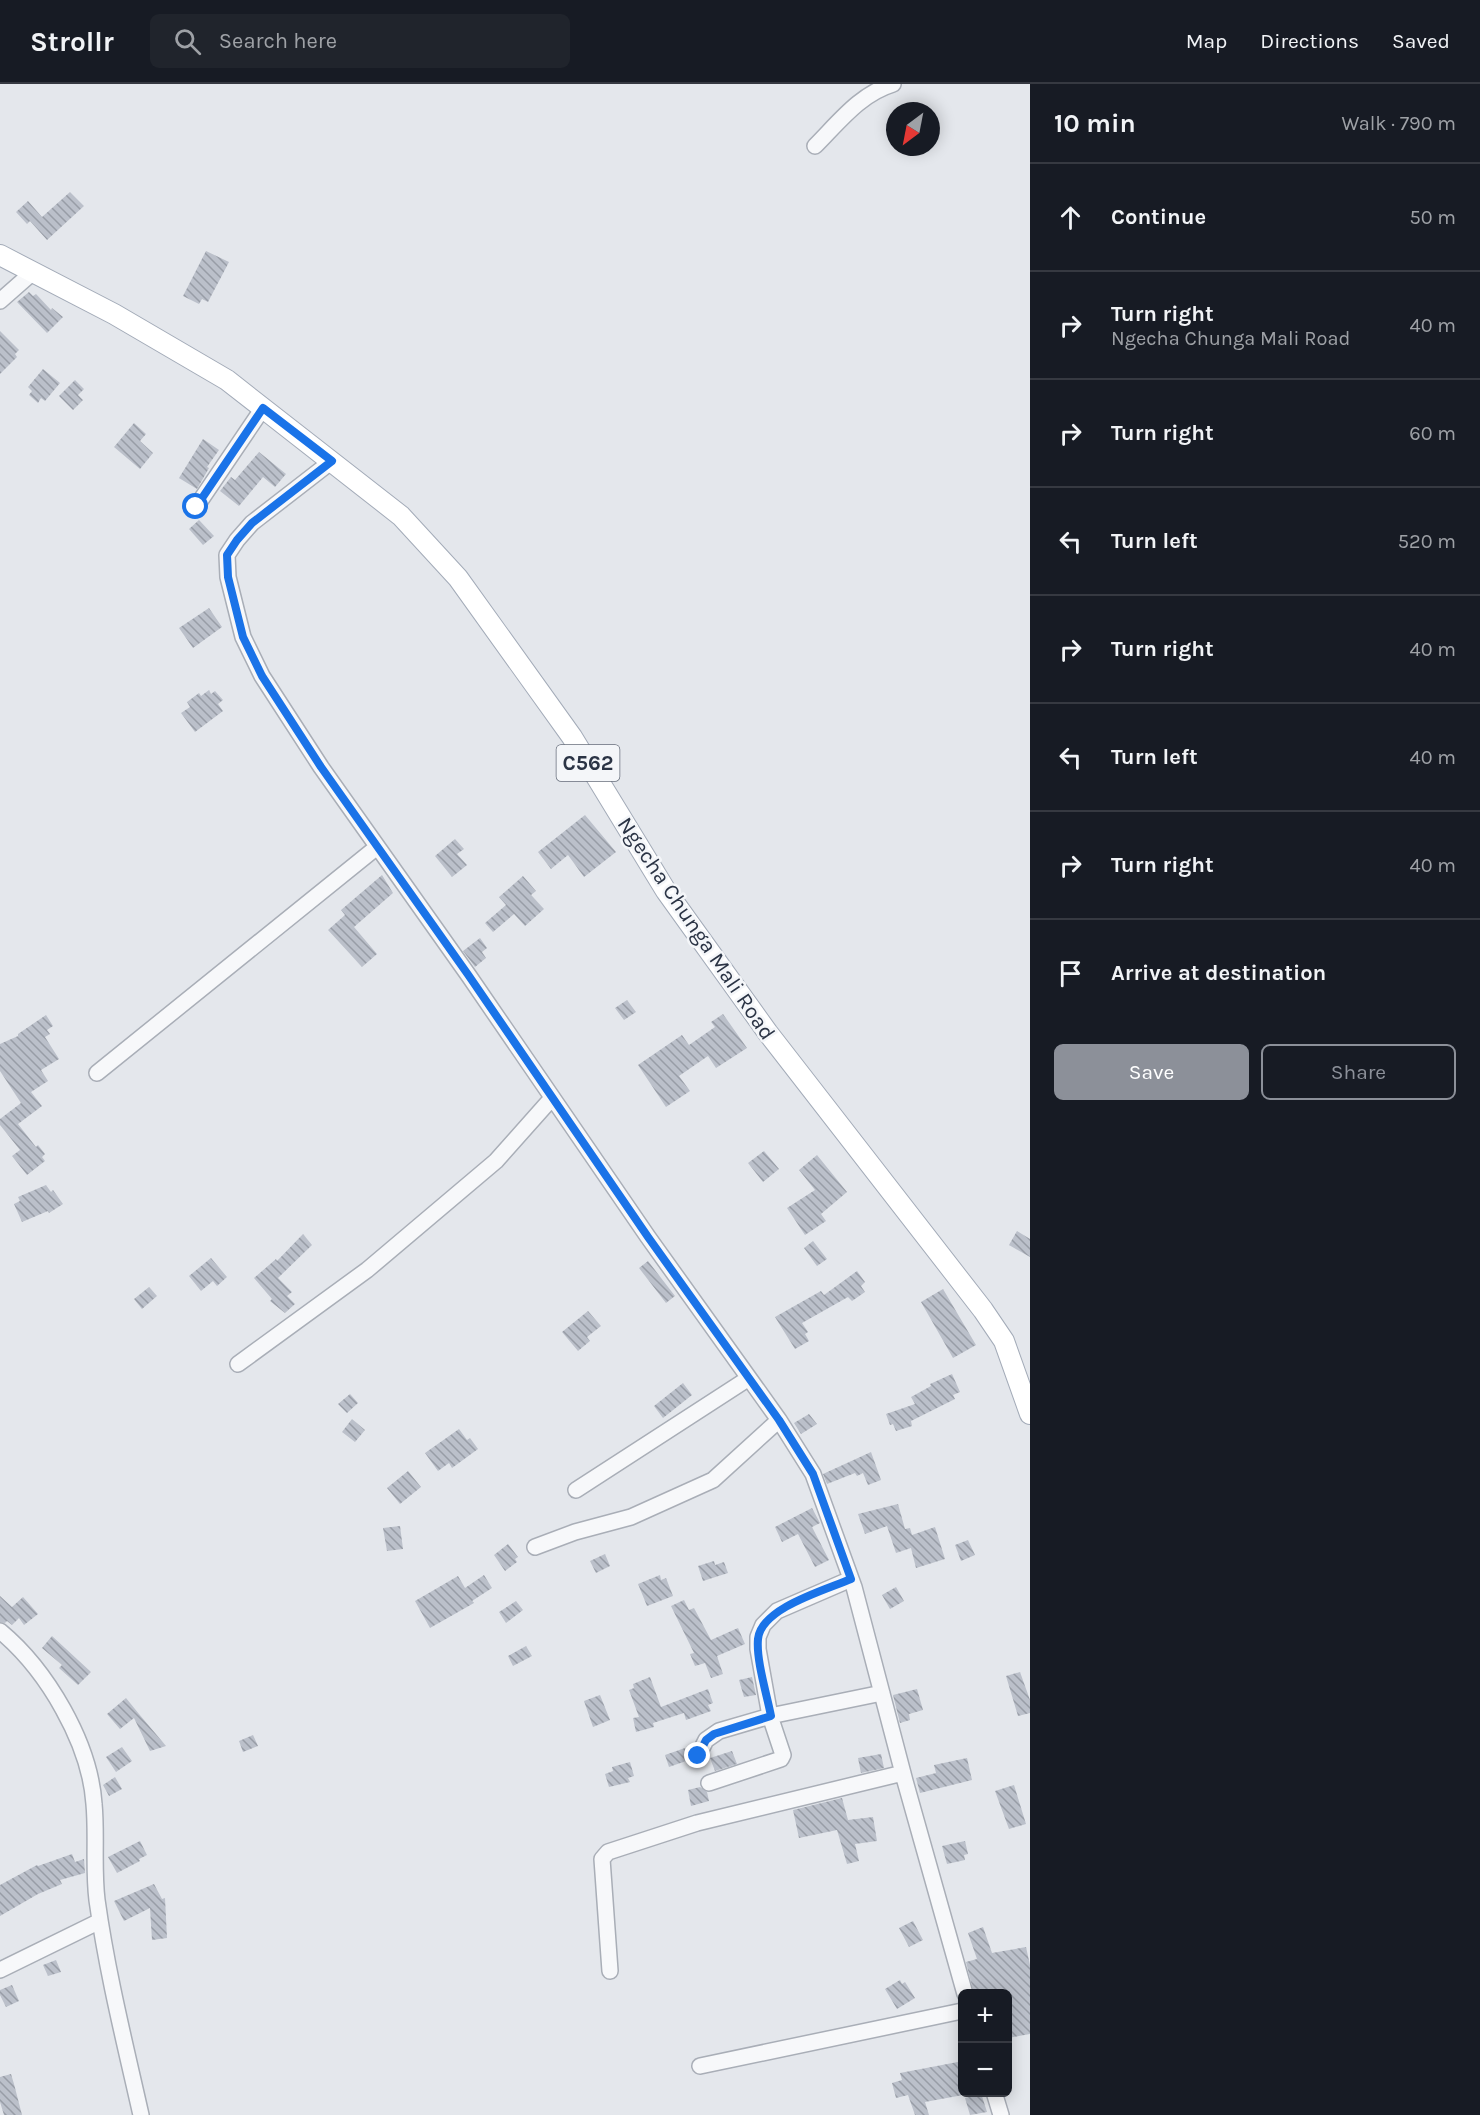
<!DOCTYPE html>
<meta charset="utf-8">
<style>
:root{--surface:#171b24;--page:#20242c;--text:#f1f3f6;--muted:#9ea1a6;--line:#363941;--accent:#8c9099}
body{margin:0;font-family:Karla,sans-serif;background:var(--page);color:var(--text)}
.controls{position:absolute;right:18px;bottom:18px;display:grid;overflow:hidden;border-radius:9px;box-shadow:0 3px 15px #0003}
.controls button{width:54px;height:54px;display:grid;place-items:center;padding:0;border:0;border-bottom:2px solid var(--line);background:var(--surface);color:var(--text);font:30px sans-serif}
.compass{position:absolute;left:886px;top:18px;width:54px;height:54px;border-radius:50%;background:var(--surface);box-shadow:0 3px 15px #0003;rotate:212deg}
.stop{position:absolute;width:18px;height:18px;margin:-14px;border:4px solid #1a73e8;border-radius:50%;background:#fff}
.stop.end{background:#1a73e8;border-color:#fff;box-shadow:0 2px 6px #0008}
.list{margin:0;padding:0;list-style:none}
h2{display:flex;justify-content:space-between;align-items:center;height:78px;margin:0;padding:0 24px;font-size:26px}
h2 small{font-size:20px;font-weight:400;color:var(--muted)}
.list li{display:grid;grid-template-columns:39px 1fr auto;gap:18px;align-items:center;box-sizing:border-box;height:108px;padding:0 24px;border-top:2px solid var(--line)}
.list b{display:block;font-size:22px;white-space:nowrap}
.list p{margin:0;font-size:20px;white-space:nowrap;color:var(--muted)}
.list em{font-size:20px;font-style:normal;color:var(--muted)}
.actions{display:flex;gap:12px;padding:18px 24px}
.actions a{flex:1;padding:14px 0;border:2px solid var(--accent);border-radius:9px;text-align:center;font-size:21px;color:var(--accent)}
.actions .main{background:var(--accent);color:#fff}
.icon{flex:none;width:33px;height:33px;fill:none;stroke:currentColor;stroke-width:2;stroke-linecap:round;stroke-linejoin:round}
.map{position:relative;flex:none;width:1030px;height:2031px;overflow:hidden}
header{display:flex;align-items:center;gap:36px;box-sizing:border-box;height:84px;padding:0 30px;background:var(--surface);border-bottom:2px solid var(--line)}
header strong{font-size:28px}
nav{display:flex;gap:33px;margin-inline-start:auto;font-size:21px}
.search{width:420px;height:54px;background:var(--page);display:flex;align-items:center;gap:15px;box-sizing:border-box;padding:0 21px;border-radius:9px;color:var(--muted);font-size:22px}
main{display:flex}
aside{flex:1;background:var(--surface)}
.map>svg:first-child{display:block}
.building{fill:url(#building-back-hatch)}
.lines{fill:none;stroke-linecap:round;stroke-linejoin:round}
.minor-casing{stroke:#a9aeb7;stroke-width:18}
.major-casing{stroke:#a3abb8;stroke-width:22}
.minor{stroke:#f7f8fa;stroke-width:15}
.major{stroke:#fff;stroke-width:20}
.route{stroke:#1a73e8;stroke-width:8}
.labels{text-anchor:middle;stroke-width:5;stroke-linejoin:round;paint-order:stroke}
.shield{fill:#f4f6f9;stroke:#676e7b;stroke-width:1.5}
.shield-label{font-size:21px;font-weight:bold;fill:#2b3445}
.street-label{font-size:22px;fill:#2b3445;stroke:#f4f6f9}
</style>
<header>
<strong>Strollr</strong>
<div class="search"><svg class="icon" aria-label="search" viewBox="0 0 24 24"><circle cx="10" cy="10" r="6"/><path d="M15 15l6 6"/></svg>Search here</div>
<nav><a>Map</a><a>Directions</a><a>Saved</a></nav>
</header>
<main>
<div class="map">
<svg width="1030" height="2031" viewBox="0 0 1030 2031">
<defs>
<pattern id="building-back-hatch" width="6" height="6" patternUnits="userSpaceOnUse" patternTransform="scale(1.5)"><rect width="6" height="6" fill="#bbc0ca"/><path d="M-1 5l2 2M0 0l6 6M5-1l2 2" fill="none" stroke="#989da6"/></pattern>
</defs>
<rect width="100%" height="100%" fill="#e4e7ec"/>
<path class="building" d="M70,108L84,122L47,156L30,137L27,140L16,128L28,117L42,133Z
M206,167L229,178L208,218L202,215L199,220L183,212Z
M29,208L33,212L36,210L51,226L52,224L63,233L47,249L17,218Z
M0,247L19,266L15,270L17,273L0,290Z
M43,285L60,299L45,317L41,314L38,319L29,311L32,307L28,303Z
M75,296L84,305L78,311L83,316L73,326L59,312Z
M134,339L146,350L140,357L153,369L140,385L114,363Z
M203,355L219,366L207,383L209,384L197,405L179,394Z
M259,368L286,390L275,403L263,393L239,422L220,407L231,393L235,396Z
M199,436L214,452L203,461L189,445Z
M209,524L222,543L193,564L179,544Z
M209,606L211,610L215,607L223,616L218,620L223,627L195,648L181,629L190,623L187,618L199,609L201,612Z
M585,731L616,768L584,793L568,771L551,785L538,768Z
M455,755L464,765L457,770L467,781L452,793L435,772Z
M382,791L393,809L354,843L377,870L362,883L328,846L345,831L341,826Z
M523,792L536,807L531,811L544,825L525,842L514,830L493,848L485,839L506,821L499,813Z
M480,854L487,864L482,868L486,874L475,883L463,867Z
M627,916L636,928L624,936L615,924Z
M723,930L747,964L716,984L708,972L679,992L690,1007L666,1023L638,981L682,951L689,961L715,943L711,938Z
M46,931L53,942L47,946L50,950L45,953L59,975L41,986L48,997L31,1008L42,1022L18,1040L36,1063L38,1061L45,1070L42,1073L45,1077L27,1091L12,1072L20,1066L0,1041V1035L21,1019L0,987V960L18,952V950Z
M764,1067L779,1085L763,1098L748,1079Z
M817,1071L847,1108L821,1130L826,1137L805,1151L787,1124L815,1106L799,1086Z
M46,1101L51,1108L53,1106L63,1120L49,1129L48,1127L22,1138L14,1120L20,1117L18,1113Z
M1017,1147L1030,1155V1173L1009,1161Z
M303,1150L312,1161L278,1194L292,1208L287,1212L295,1220L285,1229L270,1217L272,1215L254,1194L276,1175L277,1177Z
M813,1157L827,1175L817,1182L804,1164Z
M211,1174L227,1193L217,1202L213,1197L201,1207L189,1192Z
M648,1177L675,1212L666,1219L639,1184Z
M857,1187L865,1198L861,1202L865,1208L852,1217L848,1213L802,1239L808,1248L805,1250L809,1257L795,1265L775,1233L821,1207L824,1211Z
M149,1203L157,1212L142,1225L134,1215Z
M943,1205L976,1261L953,1274L921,1218Z
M588,1227L601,1242L587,1253L590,1257L578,1267L562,1248Z
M952,1290L960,1308L953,1311L955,1315L911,1337L912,1342L896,1347L893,1340L890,1341L886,1330L915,1320L911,1313L931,1302L930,1300Z
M683,1299L692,1311L663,1334L654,1322Z
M350,1310L358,1319L347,1329L338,1320Z
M809,1330L817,1340L801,1350L794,1339Z
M352,1335L365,1346L355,1358L342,1348Z
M459,1345L467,1356L470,1354L478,1365L452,1384L449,1379L438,1387L425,1369Z
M871,1368L881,1396L868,1401L863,1389L857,1392L855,1389L827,1400L823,1390Z
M408,1387L421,1403L400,1420L387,1404Z
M898,1420L905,1445L910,1444L912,1451L935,1443L945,1475L916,1484L911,1464L896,1469L887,1442L865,1450L858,1430Z
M812,1424L820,1439L812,1443L829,1476L815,1483L798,1450L782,1458L775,1443Z
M400,1442L403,1465L387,1467L383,1444Z
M968,1456L975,1471L961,1477L955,1461Z
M508,1460L518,1473L515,1475L517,1478L505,1487L494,1471Z
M605,1470L610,1482L596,1489L590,1477Z
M714,1477L715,1481L724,1478L728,1489L703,1497L698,1482Z
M484,1491L492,1504L472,1517L474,1519L430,1544L415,1517L458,1492L465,1504Z
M660,1491L661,1496L666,1494L673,1512L647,1522L638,1500Z
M896,1503L904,1517L890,1525L882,1511Z
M0,1512L12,1523L23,1513L38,1530L24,1541L19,1534L12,1541L7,1537L5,1539L0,1538Z
M684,1516L689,1526L694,1524L711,1556L738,1544L745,1560L717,1572L723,1590L711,1594L705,1579L695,1582L690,1570L694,1569L671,1522Z
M516,1517L523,1526L506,1539L499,1528Z
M52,1552L91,1588L78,1601L59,1584L62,1581L42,1564Z
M526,1562L532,1572L513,1582L508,1572Z
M1020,1588L1030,1616V1629L1018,1632L1006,1592Z
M650,1593L661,1623L708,1605L713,1619L708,1621L711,1627L686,1636L684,1629L653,1639L654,1643L636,1648L633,1634L639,1633L629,1606L634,1604L633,1600Z
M752,1593L756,1611L744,1613L739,1596Z
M917,1605L923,1626L909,1630L910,1636L900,1639L893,1611Z
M600,1611L610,1636L593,1643L584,1617Z
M126,1614L139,1630L166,1662L150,1667L134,1634L120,1645L107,1630Z
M253,1651L258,1662L243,1668L239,1657Z
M122,1663L132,1677L116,1688L106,1673Z
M685,1664L689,1676L669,1683L665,1671Z
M732,1667L737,1680L715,1687L710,1674Z
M881,1670L884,1684L861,1689L858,1674Z
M967,1674L972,1696L920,1709L916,1694L936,1689L934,1681Z
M630,1678L634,1692L628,1694L630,1698L609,1703L605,1690L613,1687L612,1683Z
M115,1693L122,1705L109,1712L103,1701Z
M1014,1701L1026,1740L1009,1745L995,1707Z
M700,1703L707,1708L709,1717L691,1722L688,1706Z
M842,1714L848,1736L873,1733L877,1757L855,1760L859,1777L847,1780L837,1746L799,1754L793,1726Z
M140,1757L147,1771L139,1775L140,1777L117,1789L108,1773Z
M965,1757L968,1770L964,1771L965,1776L947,1780L942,1762Z
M72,1770L75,1778L84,1775L85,1789L60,1796L62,1800L38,1810L0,1832V1801L37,1781L38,1782Z
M154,1800L162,1815L165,1814L167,1854L152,1856L150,1824L124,1837L114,1817Z
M913,1837L923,1856L909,1863L899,1844Z
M983,1843L992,1869L1026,1863L1030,1881V1950L1008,1954V1910H974L966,1878L977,1875L968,1849Z
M56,1876L61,1888L48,1892L43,1881Z
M900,1896L902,1900L905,1898L915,1914L897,1925L885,1905Z
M12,1901L19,1917L6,1923L0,1911V1906Z
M963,1977V2011L925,2018L929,2031H915L908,2011L896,2014L892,1999L902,1996L900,1989Z
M11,1990L14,2000L22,2031H4L0,2018V1993Z
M981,2009L987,2028L970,2031L965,2014Z"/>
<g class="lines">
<g class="minor-casing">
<path id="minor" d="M815,62C839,38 860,10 893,0
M0,217L33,188
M332,377L252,439L237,456L227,471L228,493L243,553L262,592L321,683L469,892L648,1153L779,1336L813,1390L854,1503L905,1697L965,1910
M196,423L263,324
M97,989L377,763
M238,1280L367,1186L496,1077L552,1014
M576,1406L749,1294
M535,1463L575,1448L631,1433L713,1396L779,1336
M0,1547C47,1586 90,1659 94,1720C97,1751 93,1784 97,1816C107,1888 125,1960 141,2031
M698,1672L706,1656L719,1647L770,1632L882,1609
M709,1699L781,1675L783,1671L770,1632L758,1565V1553L763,1541L777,1527L851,1495
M0,1886L100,1837
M610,1887L602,1775L608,1768L697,1739L903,1689
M700,1982L962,1927
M994,2008L1001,2031"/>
</g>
<g class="major-casing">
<path id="major" d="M0,171L114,230L227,296L401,432L458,494L572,653L666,807L768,949L983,1226L1004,1257L1030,1330"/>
</g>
<use href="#minor" class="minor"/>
<use href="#major" class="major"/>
</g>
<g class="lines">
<path class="route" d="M196,423L263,324L332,377L252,439L237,456L227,471L228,493L243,553L262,592L321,683L469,892L648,1153L779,1336L813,1390L851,1495C825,1506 761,1524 758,1555C756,1576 767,1611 771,1632L714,1650L706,1656L698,1672"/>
</g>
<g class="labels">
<rect class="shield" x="556.5" y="661" width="63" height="36" rx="4.5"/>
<g class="shield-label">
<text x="588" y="686">C562</text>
</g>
<g class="street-label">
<text transform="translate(697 844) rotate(56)" y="8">Ngecha Chunga Mali Road</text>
</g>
</g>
</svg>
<div class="controls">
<button>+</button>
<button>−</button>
</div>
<svg class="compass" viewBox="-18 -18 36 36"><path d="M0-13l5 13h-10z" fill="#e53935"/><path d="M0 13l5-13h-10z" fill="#9ea1a6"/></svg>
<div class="stop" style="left:196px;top:423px"></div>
<div class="stop end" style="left:698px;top:1672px"></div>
</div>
<aside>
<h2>10 min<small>Walk · 790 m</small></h2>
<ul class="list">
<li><svg class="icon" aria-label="ahead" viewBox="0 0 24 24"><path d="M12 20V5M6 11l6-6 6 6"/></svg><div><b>Continue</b></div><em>50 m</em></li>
<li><svg class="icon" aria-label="right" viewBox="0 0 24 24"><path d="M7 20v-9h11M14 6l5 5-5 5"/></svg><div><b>Turn right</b><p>Ngecha Chunga Mali Road</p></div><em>40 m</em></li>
<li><svg class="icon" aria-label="right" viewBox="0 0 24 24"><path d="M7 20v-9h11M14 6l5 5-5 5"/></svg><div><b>Turn right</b></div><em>60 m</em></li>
<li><svg class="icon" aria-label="left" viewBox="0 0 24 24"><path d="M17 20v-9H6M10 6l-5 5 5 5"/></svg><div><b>Turn left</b></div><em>520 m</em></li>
<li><svg class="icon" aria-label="right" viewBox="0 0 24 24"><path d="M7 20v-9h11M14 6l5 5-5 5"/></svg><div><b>Turn right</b></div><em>40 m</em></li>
<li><svg class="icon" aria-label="left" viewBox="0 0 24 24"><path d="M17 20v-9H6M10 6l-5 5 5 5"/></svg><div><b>Turn left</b></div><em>40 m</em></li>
<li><svg class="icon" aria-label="right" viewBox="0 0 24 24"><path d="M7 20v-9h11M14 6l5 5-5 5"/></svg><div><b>Turn right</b></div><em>40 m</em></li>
<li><svg class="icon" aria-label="arrive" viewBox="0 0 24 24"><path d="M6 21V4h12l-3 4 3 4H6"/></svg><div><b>Arrive at destination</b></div></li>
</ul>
<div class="actions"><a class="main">Save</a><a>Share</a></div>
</aside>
</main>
